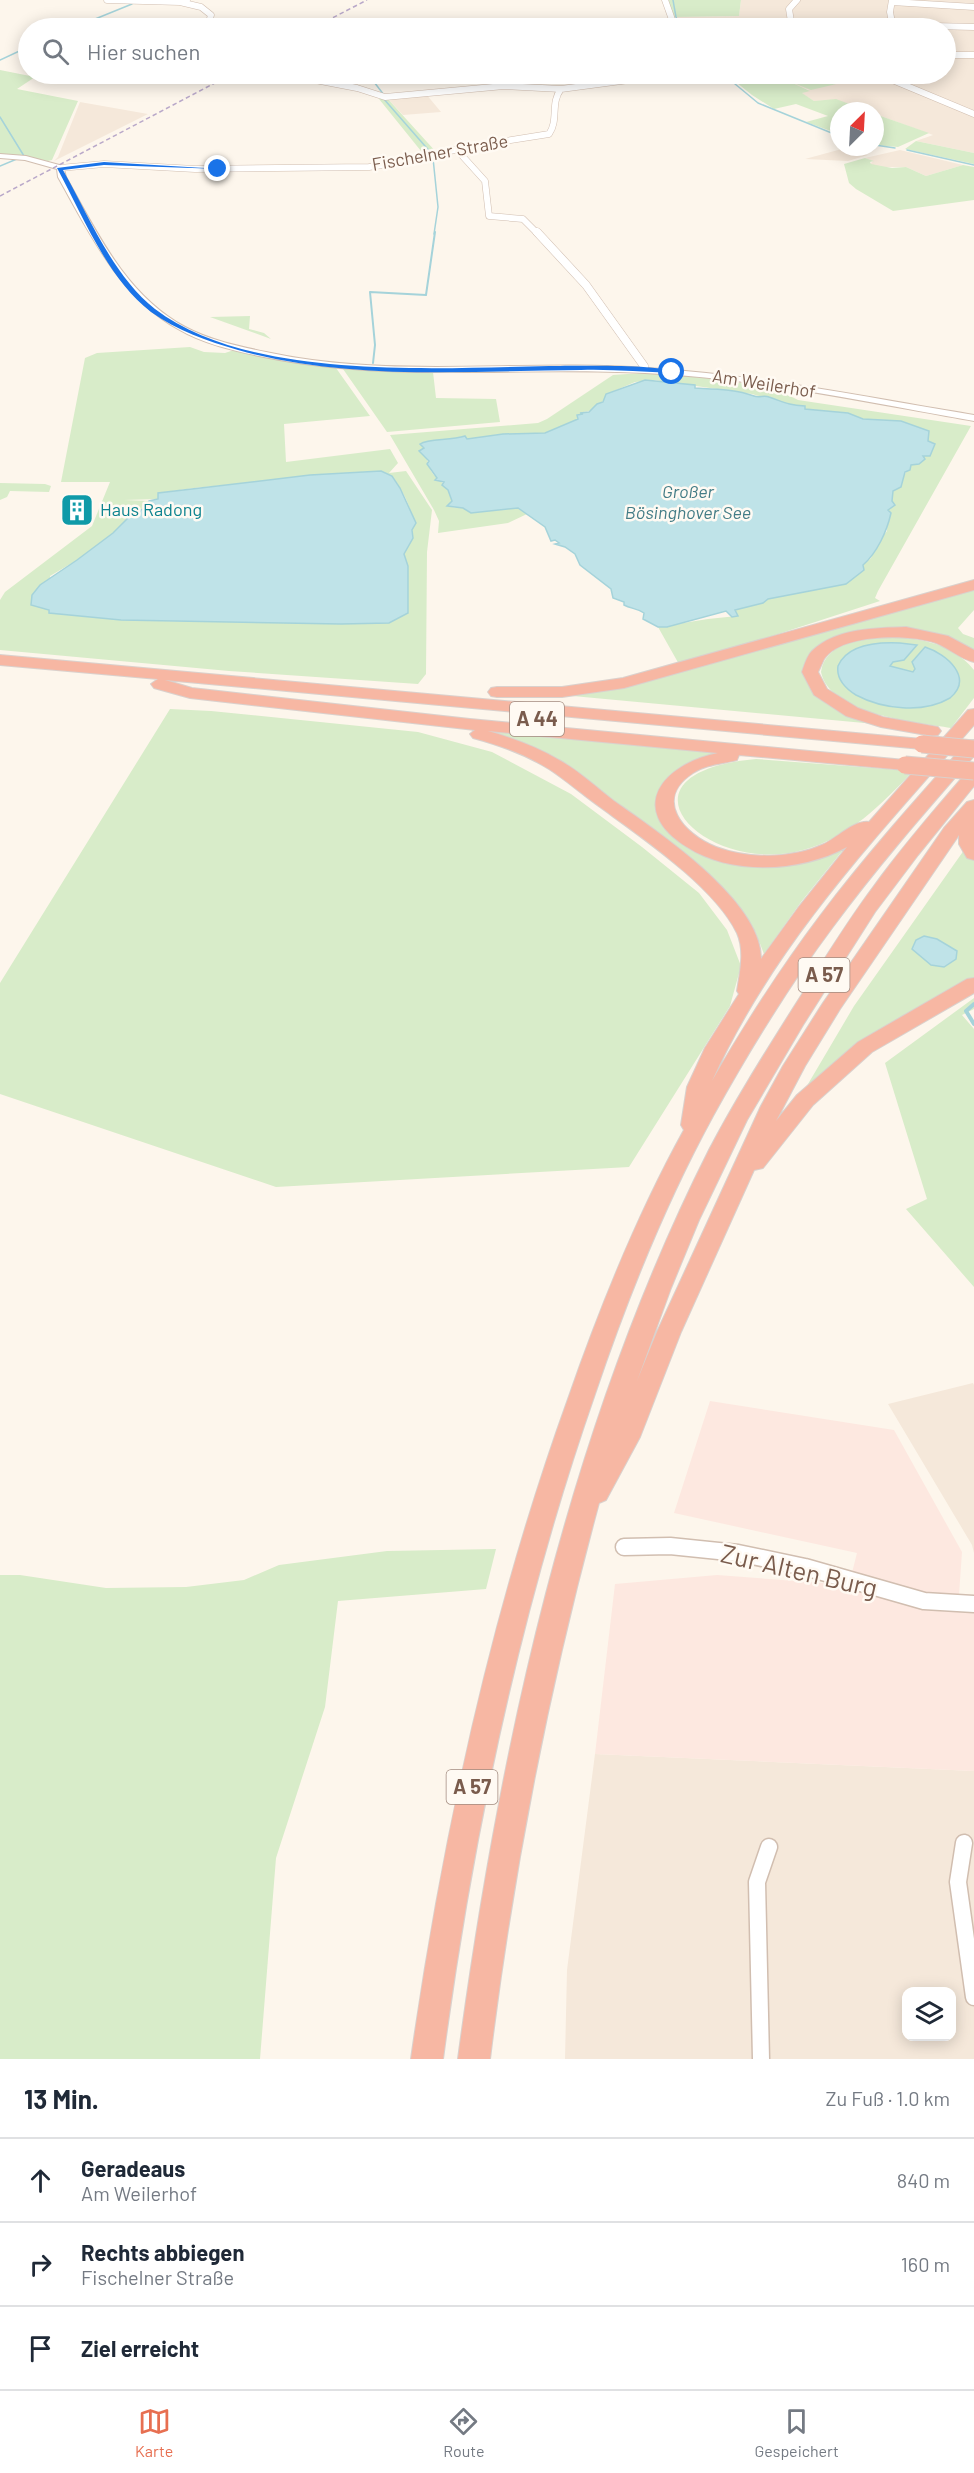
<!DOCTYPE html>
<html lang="de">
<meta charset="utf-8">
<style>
:root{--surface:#fff;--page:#f2f2f3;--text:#1f2937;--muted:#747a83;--line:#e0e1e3;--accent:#e76f51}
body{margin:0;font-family:Barlow,sans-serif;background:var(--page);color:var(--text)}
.controls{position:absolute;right:18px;bottom:18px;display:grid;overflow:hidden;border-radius:12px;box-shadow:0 3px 15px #0003}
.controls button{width:54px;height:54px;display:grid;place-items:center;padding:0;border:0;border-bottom:2px solid var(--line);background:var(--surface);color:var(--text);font:30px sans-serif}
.compass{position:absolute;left:830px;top:102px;width:54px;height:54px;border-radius:50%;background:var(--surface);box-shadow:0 3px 15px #0003;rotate:24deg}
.stop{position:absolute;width:18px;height:18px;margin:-14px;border:4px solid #1a73e8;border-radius:50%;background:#fff}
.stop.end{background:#1a73e8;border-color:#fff;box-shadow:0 2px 6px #0008}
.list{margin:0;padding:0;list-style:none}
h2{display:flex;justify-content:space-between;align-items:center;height:78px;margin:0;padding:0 24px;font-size:26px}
h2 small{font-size:20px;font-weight:400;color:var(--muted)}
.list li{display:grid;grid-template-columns:39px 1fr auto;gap:18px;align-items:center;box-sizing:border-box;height:84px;padding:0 24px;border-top:2px solid var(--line)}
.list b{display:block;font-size:22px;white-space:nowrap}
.list p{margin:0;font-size:20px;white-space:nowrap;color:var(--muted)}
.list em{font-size:20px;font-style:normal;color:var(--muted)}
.icon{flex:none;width:33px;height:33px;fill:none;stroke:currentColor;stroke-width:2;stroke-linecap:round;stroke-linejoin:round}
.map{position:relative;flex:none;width:974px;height:2059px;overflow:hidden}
.search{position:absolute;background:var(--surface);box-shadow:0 3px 15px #0003;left:18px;right:18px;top:18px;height:66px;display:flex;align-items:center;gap:15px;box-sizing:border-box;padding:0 21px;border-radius:33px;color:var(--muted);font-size:22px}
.sheet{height:330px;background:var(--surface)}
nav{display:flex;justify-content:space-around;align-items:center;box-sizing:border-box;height:84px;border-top:2px solid var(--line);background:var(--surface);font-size:16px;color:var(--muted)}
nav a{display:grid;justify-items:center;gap:3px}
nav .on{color:var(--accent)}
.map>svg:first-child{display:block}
.residential{fill:#f5e8da;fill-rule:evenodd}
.commercial{fill:#fde8e0}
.green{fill:#d8ecc9;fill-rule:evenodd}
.water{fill:#bfe3e8;stroke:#a5d3da;stroke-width:1.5}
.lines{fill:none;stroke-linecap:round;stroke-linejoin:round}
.stream-far2{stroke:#a5d3da;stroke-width:1.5}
.stream-far1{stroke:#a5d3da;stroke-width:2}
.stream{stroke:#a5d3da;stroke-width:4}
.minor-far2-casing{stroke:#d1beb0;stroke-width:7}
.minor-far1-casing{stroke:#d1beb0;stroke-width:9}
.minor-casing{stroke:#d1beb0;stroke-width:19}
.tertiary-casing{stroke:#d1beb0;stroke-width:2}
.motorway-casing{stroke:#dad1cd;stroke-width:2}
.minor-far2{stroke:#fff;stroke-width:6}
.minor-far1{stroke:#fff;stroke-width:8}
.minor{stroke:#fff;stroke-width:16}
.tertiary{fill:#fff;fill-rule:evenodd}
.motorway{fill:#f7b7a3;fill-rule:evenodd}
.rail{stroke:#b9a8c9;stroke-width:1.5;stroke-dasharray:4.5 3;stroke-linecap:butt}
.motorway-bridge-casing{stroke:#dad1cd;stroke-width:19;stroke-linecap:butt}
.motorway-bridge{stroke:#f7b7a3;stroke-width:17}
.route{fill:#1a73e8}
.labels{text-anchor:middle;stroke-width:5;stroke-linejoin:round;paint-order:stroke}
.far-street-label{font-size:18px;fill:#7a5c4d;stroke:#fffaf3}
.far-water-label{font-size:18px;font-style:italic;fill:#437c86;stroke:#fffaf3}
.far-culture-label{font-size:18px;fill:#0d838f;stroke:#fffaf3;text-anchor:start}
.shield{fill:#fffaf3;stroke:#a28b7f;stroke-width:1.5}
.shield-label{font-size:20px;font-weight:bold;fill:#7a5c4d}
.near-street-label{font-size:26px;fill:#7a5c4d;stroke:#fffaf3}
</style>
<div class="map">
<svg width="974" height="2059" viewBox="0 0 974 2059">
<rect width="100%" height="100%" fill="#fdf6ec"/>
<path class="residential" d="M741,0H974V153L916,141L933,135L875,114V111H868L836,100L814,101L801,93L809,90L769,74H946V28H678L672,17L739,16Z
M426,94L441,112L403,115L387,98Z
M80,102L148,114L54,161L58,157Z
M849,147L868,155L848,161L805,159Z
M900,150L963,165L926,176L906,167H877L870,164L873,161L865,158Z
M973,1383L974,1385V1553L972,1545L888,1404Z
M595,1754L974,1771V2059H565L567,1970ZM906,1992H952V2036H906Z"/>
<path class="commercial" d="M710,1401L894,1430L962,1552L959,1595L974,1597V1771L595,1754L615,1584L717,1575L849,1585L857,1553L674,1513Z"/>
<path class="green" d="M667,0H741L739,16L672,17Z
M0,70L35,77L17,89L78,101L52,160L48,161L0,155Z
M726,74H783C798,81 815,70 831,74C837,75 844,79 849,81L811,90L784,79L810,91L802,93L814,101L836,99L868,111H839V134L806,122L828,116L796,104L774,109L752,95Z
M387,98L437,153L425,156L379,99Z
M875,114L929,133L898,147L875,145Z
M916,141L974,153V164L905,149Z
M865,158L874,161L870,162L871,164L892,168L906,167L926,176L963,165L974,167V200L893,211L856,189L849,183L844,164Z
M250,316L249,329L264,333L271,339L210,317Z
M190,347L204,352L225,353L234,350L267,358L336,368L370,416L284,424L286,462L390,449L398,463L389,473L406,471L432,510L427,552L426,674L418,684L229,671L0,650V600L5,592L92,526L110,482H61L85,358L97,353ZM357,472L392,476C410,501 421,525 404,554L408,566L389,623L156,621L49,613L50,576L77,560L113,533L135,511L145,509L149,501L124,500L158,499V493L194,488Z
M343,369L433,372L436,398L496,399L500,422L387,432Z
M642,373C686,376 760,380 798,400L971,426L878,591L875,598L880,601L680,666L658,627L708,619L737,616L735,610L763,603L768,599L814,589L863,565L871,558L877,544L887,531L888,510L892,501L893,491L901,487L902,479L911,464H919L922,456L930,455L935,444L928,441L921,428L901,421L863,419L848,413L805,409L801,406L797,407L752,394L654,380L635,382L607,394C604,403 593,412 583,412L579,419L545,433L492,435L479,439H467L462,436L456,440L423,446L424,449L420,451C429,457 427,463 431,471C439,484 456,487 451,507L463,508L471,513L518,508L527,514L508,523L438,533L439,521L434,510L390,435L538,423L547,419L613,375Z
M0,483L45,484L51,486L49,492L10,491L7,497L0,500Z
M974,588V610L958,628L963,634L974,638V652L953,641L850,632L805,674L875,724L562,695Z
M880,637C914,637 951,641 974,670V698L951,728C916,722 830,715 821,672C825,644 857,640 880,637Z
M170,709L211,711L418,732L492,752L571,794L642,847L699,893L727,930L741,966L730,1006L629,1167L276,1187L0,1094V983Z
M488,730L716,752L682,766L669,776L667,826L750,864L847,845L801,902L764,954L755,931L741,910L645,825Z
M756,759L913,771C882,804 849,838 803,850C705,877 603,773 756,759Z
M974,836V980L798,1101L854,1006Z
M974,998V1009L962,1015L974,1029V1287L906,1209L927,1199L885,1063Z
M496,1549L486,1589L338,1601L325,1707L276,1858L260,2059H0V1575H20L106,1588L186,1587L244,1580L279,1565L387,1551Z"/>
<path class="water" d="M645,380L695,385V388C713,389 735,389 754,396C759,398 764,395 769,397C784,402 787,405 805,406V409L848,413L863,419L901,421L929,431L928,441L935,444L930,456H923L925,459L919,464L911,465L910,470L905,472L901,487L893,491L892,501L895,505L888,510L891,513C887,531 877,553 863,565L864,570L846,584L768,599L763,603L735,610L738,616L732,617L726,611L667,627H658L643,619L644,613C637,608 631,609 624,605V602L613,598L611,589L580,565L575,554L565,547L555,544L559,543L555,540L551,541L545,527L518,508L471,513L463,508L447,506L452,501L448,490L442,485L444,482L435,480L437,478L427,464L429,461L419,451L424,448L420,444C429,438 450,441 465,436L467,439L503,434L545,433L578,419L577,415L583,414L580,413L589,412L597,404L603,402L606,394Z
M381,471L392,476L400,488L416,523L412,530L413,538L404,554L408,566V613L389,623L341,624L121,620L49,613V610L31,605L32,595L40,585L77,560L113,533L135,511L145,509L149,501L158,499V493L310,475Z
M900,643L917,645L904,660L893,662L890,666L913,672L915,669L912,662L925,647C947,654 974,678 950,698C923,714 882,709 856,695C845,688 836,679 838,666C848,643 879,642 900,643Z
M924,936L937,939L957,951L956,959L944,967L931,965L912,949L916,940Z"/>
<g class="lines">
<path class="stream-far2" d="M673,0L676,17L682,28
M73,28L132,4
M0,60L28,47
M723,74L758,103L839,136
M384,95L371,78L388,75
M383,98L432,154
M0,117L24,156L0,166
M875,145L895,148
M907,150L974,165
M433,158L438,207L434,234"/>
<path class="stream-far1" d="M373,363L375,345L370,292L426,295L435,232"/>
<path class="stream" d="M974,1004L966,1011L974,1024"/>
<g class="minor-far2-casing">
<path id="minor-far2" d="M107,0L180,2
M187,0L180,2L201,7L211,15L209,22L198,28
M665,0L675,28
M892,0L890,12L893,28
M892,2L974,7
M892,25L974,27
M792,28L789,9L797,0
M946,55H974
M284,74L357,88L385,97L504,86L561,89
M485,74L504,86
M878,74L974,114
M457,150L485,181L489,216L523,219L538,234
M60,168L104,164L195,169L369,167L403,162L467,147L549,134C559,120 550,103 561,89L674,74"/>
</g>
<g class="minor-far1-casing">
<path id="minor-far1" d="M537,232L586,285L644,366"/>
</g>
<g class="minor-casing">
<path id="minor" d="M624,1547L670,1546L738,1553L805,1567L924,1601L974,1604
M964,1843L958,1882L974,1997
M761,2059L757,1882L769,1847"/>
</g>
<g class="tertiary-casing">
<path id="tertiary" d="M0,154L26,156L63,166L66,177C97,233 126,295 185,327C211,341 242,347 271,353C395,379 522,359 648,368C758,375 866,397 974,415V421C865,402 756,378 645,373C518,366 390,383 264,357C235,351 203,344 178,329C119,296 90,234 58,177L57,169L25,160L0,158Z"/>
</g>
<g class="motorway-casing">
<path id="motorway" d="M974,580V590L624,688L562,697H497L491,696L488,692L491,688L497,687H562L623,678Z
M906,627L948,636L974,650V662C960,659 949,648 936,643C910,634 842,633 824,659C822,663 820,668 818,672L827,689L858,708L883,717L938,727L941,731L938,735L932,736L881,727L846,716L814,695L802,672C804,666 807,656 812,651C836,628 875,628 906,627Z
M0,655L922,739L928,740L931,744L928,748L922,749L165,680L192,688L470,719L905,760L911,761L914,765L911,769L905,770L739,755L737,760C722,764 707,764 693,773C653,799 683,834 716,847C748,859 792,859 824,844C837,838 854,820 869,822L968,710L974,709V725C877,836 773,945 712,1081C745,1024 780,969 820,916C866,855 917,798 968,741L974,740V756C925,812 876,868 832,928C788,987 749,1051 713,1116C665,1204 627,1299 595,1394C520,1609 473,1833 443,2059H411C443,1835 491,1612 568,1399C600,1307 637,1215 684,1130L681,1125L687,1087L705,1048L739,994L737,991C740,972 745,951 737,933C715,887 641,837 600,807C583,795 566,780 549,769C525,754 499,745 473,738L470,734L475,730L190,698L154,688L151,684L158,679L0,665ZM488,731L718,753C663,764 626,809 687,847C732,876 801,872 847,847L798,908L761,959C762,901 658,832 614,801C596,787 579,771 559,760C537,747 512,738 488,731Z
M974,770V786L918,855L875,912L803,1025L747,1120L699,1220L671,1288L637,1381L657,1332L761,1106L783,1066L823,1003L944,828L967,802L974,800V860L967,858L959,844V835L840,1009L805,1066L776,1121L797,1095L858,1042L967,979L974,978V993L872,1052L813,1105L763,1168L754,1170L681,1332L640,1437L606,1500L599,1503C549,1686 513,1871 490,2059H458C499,1751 568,1429 709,1150C734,1102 763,1056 792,1010C819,968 844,926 874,886C903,846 935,809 968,771Z"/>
</g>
<use href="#minor-far2" class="minor-far2"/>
<use href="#minor-far1" class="minor-far1"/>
<use href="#minor" class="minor"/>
<use href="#tertiary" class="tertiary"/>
<use href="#motorway" class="motorway"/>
<path class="rail" d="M313,28L367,0
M0,196L232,74"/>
<g class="motorway-bridge-casing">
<path id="motorway-bridge" d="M922,744L974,749
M905,765L974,771"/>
</g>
<use href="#motorway-bridge" class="motorway-bridge"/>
</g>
<path class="route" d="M104,162L221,169L104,165L63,170C89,216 112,275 155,309C249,381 435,368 549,366C571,366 660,364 675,372L672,373C642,372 611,369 581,370C467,371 349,381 238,350C207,341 178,331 151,312C107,278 83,216 57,168Z"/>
<defs>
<g id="building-square" transform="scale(1.725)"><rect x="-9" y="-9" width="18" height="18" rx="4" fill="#0f9aa8" stroke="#fffaf3"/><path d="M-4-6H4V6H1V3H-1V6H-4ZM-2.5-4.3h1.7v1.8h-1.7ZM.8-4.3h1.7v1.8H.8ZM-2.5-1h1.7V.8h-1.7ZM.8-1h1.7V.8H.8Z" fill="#fff"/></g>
</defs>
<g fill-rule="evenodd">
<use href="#building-square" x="77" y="510"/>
</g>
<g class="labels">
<g class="far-street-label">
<text transform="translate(440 153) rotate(-10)" y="6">Fischelner Straße</text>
<text transform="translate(764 384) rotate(9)" y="6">Am Weilerhof</text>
</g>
<g class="far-water-label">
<text x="688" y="498">Großer<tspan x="688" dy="21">Bösinghover See</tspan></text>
</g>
<g class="far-culture-label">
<text x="100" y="516">Haus Radong</text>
</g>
<g class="shield">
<rect x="510" y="702" width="54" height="34" rx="4.5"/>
<rect x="798.5" y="958" width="51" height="34" rx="4.5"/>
<rect x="446.5" y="1770" width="51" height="34" rx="4.5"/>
</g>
<g class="shield-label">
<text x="537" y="726">A 44</text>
<text x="824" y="982">A 57</text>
<text x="472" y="1794">A 57</text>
</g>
<g class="near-street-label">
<text transform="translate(799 1571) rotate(13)" y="9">Zur Alten Burg</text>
</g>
</g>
</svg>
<div class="controls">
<button><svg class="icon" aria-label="layers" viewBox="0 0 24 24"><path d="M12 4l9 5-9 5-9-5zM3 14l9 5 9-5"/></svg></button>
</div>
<svg class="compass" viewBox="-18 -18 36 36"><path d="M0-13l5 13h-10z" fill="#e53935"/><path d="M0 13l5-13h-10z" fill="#747a83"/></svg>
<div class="stop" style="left:672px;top:372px"></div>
<div class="stop end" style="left:218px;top:169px"></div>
<div class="search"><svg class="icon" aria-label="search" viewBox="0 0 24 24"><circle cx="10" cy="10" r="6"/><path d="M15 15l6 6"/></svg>Hier suchen</div>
</div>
<section class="sheet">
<h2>13 Min.<small>Zu Fuß · 1.0 km</small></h2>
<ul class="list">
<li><svg class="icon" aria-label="ahead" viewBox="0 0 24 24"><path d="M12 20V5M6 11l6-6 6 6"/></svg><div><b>Geradeaus</b><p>Am Weilerhof</p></div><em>840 m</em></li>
<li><svg class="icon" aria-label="right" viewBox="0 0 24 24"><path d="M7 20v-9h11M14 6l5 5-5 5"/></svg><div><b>Rechts abbiegen</b><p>Fischelner Straße</p></div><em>160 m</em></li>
<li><svg class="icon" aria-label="arrive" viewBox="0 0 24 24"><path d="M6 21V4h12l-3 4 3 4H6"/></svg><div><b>Ziel erreicht</b></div></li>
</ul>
</section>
<nav>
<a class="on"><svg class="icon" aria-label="map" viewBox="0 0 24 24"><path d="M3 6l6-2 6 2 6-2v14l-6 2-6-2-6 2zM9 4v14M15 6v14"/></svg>Karte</a>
<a><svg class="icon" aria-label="directions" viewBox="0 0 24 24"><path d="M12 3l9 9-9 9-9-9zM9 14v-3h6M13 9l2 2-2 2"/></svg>Route</a>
<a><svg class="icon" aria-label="saved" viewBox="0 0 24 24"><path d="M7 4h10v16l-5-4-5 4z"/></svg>Gespeichert</a>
</nav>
